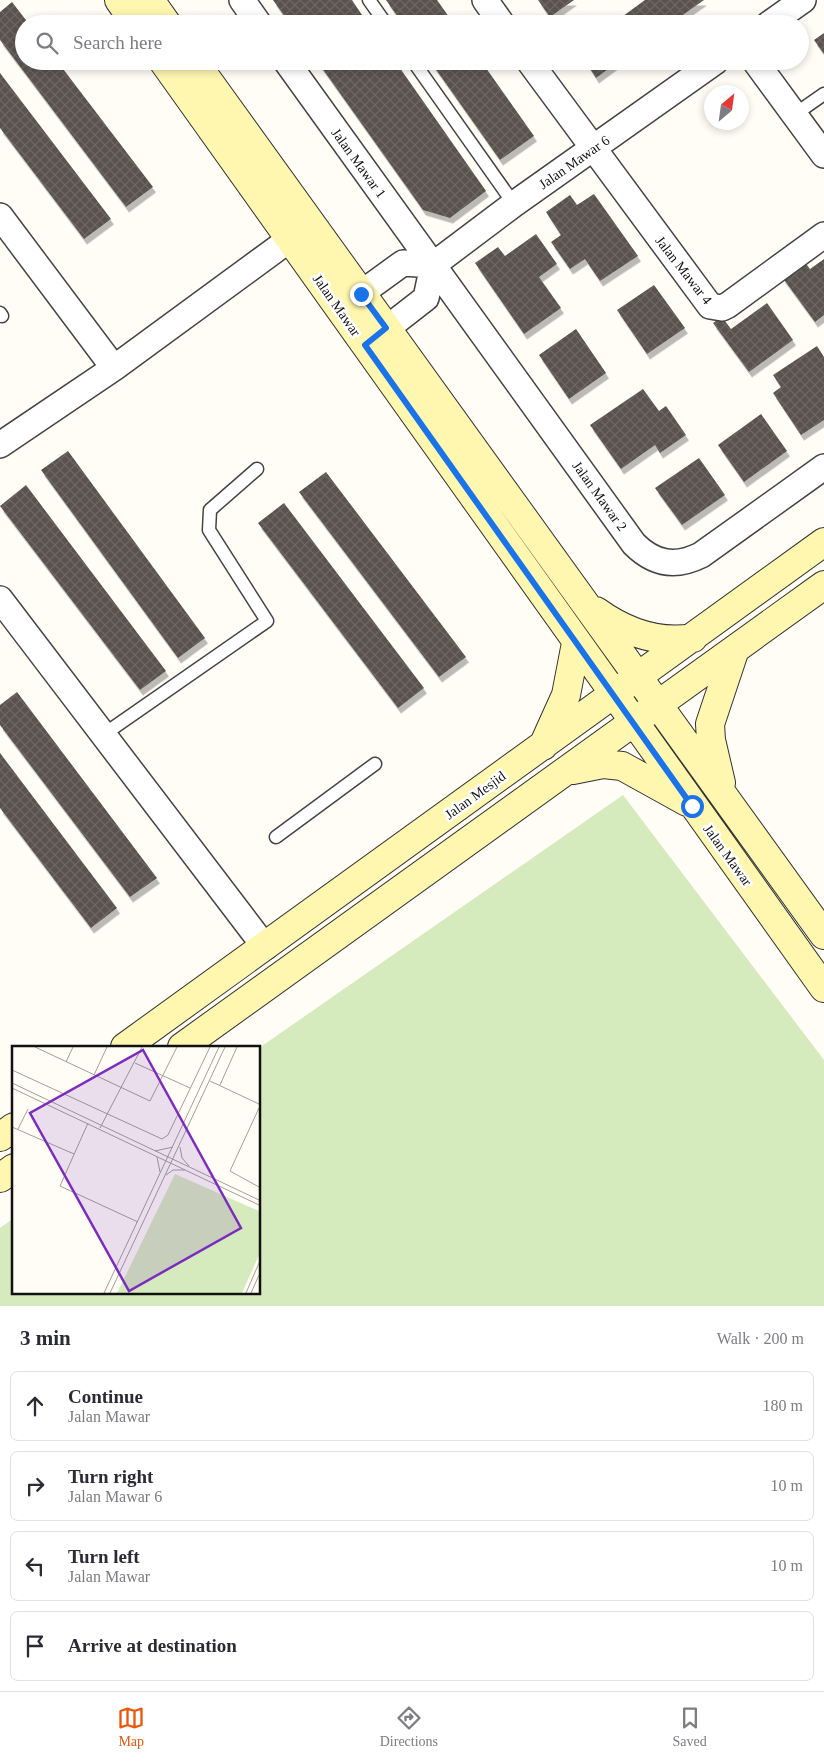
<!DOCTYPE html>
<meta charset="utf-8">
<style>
:root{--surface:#fff;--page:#f7f7f7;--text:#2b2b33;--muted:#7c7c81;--line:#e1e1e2;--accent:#ea580c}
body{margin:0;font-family:"Times New Roman",serif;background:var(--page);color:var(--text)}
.compass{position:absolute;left:704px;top:85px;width:45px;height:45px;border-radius:50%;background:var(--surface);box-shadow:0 2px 8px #0003;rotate:29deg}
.stop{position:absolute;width:15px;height:15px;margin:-11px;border:4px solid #1a73e8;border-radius:50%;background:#fff}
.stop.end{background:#1a73e8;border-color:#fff;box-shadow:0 1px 5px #0008}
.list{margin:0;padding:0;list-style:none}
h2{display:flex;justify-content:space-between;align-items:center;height:65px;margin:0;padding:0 20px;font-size:21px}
h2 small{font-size:16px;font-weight:400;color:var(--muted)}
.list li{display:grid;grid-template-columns:32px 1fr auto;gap:15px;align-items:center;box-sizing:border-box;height:70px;margin:0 10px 10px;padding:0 10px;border:1px solid var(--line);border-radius:8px}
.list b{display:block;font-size:19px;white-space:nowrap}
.list p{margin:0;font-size:16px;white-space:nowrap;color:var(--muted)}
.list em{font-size:16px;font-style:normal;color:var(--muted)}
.icon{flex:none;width:28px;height:28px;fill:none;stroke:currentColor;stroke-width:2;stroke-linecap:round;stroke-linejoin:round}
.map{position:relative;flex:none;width:824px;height:1306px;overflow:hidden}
.search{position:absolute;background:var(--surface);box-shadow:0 2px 8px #0003;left:15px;right:15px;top:15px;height:55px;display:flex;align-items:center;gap:12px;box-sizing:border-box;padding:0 18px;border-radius:28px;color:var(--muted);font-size:19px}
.sheet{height:385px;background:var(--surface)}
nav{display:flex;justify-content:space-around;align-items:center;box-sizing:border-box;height:70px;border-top:1px solid var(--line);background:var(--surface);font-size:14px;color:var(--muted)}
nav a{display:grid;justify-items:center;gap:2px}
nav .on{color:var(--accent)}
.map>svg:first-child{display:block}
.grass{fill:#d5ebbd}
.building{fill:url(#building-cross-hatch);filter:url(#shadow)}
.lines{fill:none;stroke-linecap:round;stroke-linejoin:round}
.lane-casing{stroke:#444;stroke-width:15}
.street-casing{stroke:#444;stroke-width:28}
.secondary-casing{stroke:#333;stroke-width:30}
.lane{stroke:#fff;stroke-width:12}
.street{stroke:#fff;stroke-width:25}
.secondary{stroke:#fff6b0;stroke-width:28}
.route{stroke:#1a73e8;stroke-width:6}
.labels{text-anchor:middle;stroke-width:5;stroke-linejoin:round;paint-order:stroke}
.street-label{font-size:14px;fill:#111;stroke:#fff}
.inset-road{fill:none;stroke:#a09f9a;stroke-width:1}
.view{fill:#7b2cbf;fill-opacity:0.15;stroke:#7b2cbf;stroke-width:2.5}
.inset-edge{fill:none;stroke:#111;stroke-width:2.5}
</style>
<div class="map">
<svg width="824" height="1306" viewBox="0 0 824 1306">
<defs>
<pattern id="building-cross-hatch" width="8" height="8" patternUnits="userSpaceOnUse" patternTransform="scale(1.25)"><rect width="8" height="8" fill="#5a524d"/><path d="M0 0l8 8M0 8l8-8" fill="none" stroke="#6d6662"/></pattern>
<filter id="shadow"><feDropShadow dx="3" dy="5.5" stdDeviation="0" flood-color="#0004"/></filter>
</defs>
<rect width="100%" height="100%" fill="#fffdf5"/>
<path class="grass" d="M623,795L824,1060V1306H0V1228L14,1218V1292H259V1048Z"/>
<path class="building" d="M273,0H352L368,24H290Z
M386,0H437L454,24H403Z
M538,0H574L550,17Z
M645,0H704L670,24H612Z
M12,2L29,24H24V61H57L153,187L126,207L0,40V12Z
M824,33V54L814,40Z
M317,61H395L486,191L450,218L423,210Z
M430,61H481L534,136L500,160Z
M585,61H619L596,78Z
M0,73L111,219L84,239L0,128Z
M594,194L638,256L600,281L585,259L570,269L551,242L561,235L546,212L570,195L577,205Z
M536,234L557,264L539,277L561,308L524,334L475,263L498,247L505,256Z
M824,259V315L815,322L782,277L804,261L810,269Z
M654,285L685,328L647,354L617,310Z
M767,303L793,340L749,372L713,323L722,317L731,329Z
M576,329L606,373L569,399L539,355Z
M817,346L824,357V420L801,435L773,393L781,387L773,375Z
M643,389L659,411L666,406L686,435L660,453L655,445L621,469L590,425Z
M761,414L787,451L744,482L718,445Z
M68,451L205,638L178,658L41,470Z
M699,458L725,495L682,525L655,488Z
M326,472L466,657L439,677L299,492Z
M26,485L166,671L140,690L0,506Z
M284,503L424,688L398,708L258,523Z
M17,692L157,878L130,897L0,725V705Z
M0,753L117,908L91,928L0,808Z"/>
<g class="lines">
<g class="lane-casing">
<path id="lane" d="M369,0L386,24
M413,61L514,204
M794,115L824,94
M0,313L2,316
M103,735L267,621L209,530L210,510L257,469
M276,837L375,764"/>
</g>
<g class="street-casing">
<path id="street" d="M242,0L259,24
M485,0L502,24
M769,24L803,0
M286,61L634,544C654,564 675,568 701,555L824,467
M529,61L710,306L722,308L728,305L824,235
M755,61L824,155
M0,216L114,368
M345,305L403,263L433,265L514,204L716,61
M372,340L426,298L433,265
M0,445L114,368L290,239
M0,599L265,947"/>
</g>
<g class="secondary-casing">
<path id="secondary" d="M119,0L136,24
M150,0L167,24
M163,61L824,988
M194,61L824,935
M596,611C625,632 657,644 693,638
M543,746L566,695L576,643
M573,770L603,764L622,766L687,802
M721,783L711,740L710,724L734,652
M125,1047L824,542
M182,1047L824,585
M0,1137L14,1127
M0,1178L14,1168"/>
</g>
<use href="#lane" class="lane"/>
<use href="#street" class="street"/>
<use href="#secondary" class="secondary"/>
</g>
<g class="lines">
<path class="route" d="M361,294L386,328L365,345L692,806"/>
</g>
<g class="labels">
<g class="street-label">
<text transform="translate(574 162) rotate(-35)" y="5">Jalan Mawar 6</text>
<text transform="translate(359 163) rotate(54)" y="5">Jalan Mawar 1</text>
<text transform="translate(684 270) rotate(52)" y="5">Jalan Mawar 4</text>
<text transform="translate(337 305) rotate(55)" y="5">Jalan Mawar</text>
<text transform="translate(600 496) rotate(54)" y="5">Jalan Mawar 2</text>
<text transform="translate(475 795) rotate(-36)" y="5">Jalan Mesjid</text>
<text transform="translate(728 855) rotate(54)" y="5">Jalan Mawar</text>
</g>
</g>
<g transform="translate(12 1046)">
<rect width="248" height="248" fill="#fffdf5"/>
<path d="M163,128L247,165V209L230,247H105Z" fill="#d5ebbd"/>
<path class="inset-road" d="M23,1L138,55L165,1M54,16L61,1M123,17L178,42M0,24L150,93L156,89L198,1M82,29L95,1M198,35L247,58M0,37L247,154M208,39L225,1M0,42L247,159M247,62L218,125L247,141M76,77L48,140L126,176M0,81L62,108M88,82L130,1M6,83L16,63M168,101L170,112L177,120M143,105L161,101M145,111L148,126M154,129L161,124H173M92,247L207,1M98,247L213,1M234,247L247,217M239,247L247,229"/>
<path class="view" d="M131,4L229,182L117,245L18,67Z"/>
<rect width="248" height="248" class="inset-edge"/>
</g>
</svg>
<svg class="compass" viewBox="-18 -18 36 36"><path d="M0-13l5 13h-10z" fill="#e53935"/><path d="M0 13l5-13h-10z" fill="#7c7c81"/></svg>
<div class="stop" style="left:692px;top:806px"></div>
<div class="stop end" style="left:361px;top:294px"></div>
<div class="search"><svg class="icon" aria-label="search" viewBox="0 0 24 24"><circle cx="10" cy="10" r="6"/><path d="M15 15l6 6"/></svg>Search here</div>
</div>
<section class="sheet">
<h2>3 min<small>Walk · 200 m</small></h2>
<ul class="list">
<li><svg class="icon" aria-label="ahead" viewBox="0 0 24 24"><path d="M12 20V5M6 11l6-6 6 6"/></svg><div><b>Continue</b><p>Jalan Mawar</p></div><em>180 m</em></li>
<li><svg class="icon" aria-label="right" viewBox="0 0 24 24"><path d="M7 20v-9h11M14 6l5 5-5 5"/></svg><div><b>Turn right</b><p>Jalan Mawar 6</p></div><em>10 m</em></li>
<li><svg class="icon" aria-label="left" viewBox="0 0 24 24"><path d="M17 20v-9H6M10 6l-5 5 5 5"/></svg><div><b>Turn left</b><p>Jalan Mawar</p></div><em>10 m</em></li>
<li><svg class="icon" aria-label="arrive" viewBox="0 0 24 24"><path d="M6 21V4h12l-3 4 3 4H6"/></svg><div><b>Arrive at destination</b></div></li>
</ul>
</section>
<nav>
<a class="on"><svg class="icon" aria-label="map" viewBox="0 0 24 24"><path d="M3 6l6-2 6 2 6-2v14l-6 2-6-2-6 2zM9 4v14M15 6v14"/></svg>Map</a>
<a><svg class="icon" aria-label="directions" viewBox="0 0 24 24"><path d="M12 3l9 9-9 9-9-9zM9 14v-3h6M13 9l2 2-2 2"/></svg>Directions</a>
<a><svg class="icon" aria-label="saved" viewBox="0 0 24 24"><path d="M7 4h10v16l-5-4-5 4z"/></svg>Saved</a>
</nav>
